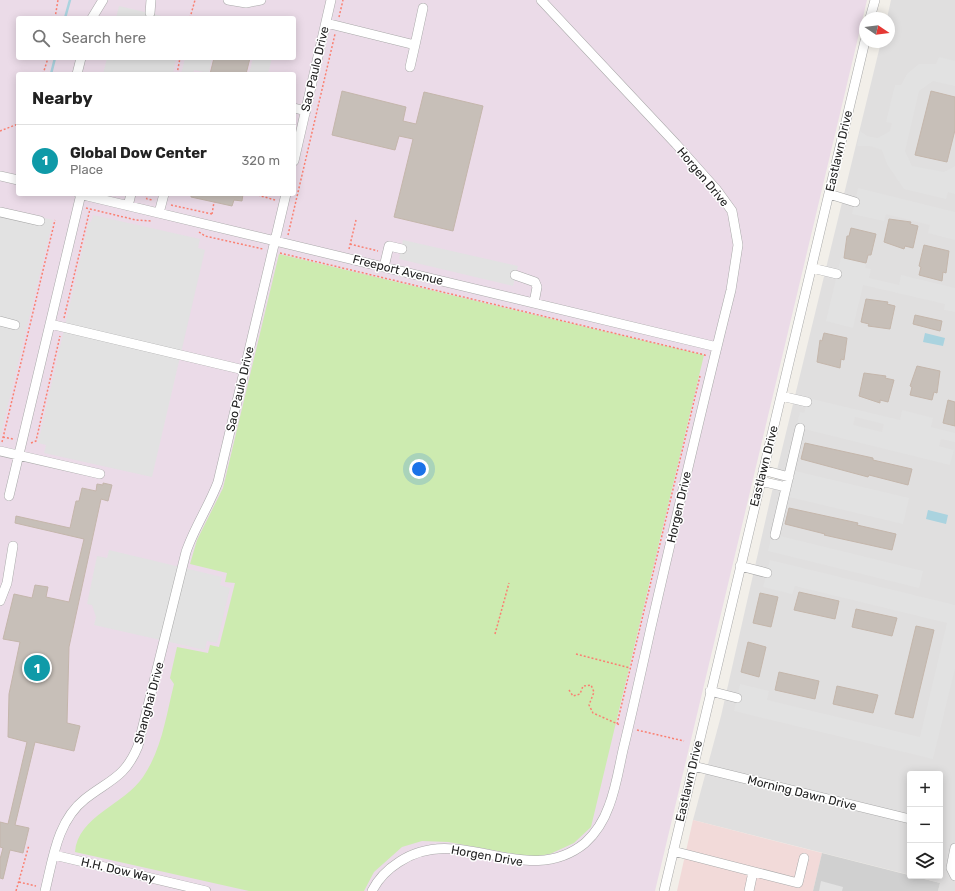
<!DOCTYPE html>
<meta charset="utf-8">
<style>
:root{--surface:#fff;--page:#f2f2f2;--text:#222;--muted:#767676;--line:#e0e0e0;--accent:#d40000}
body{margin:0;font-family:Rubik,sans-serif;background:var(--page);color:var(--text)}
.controls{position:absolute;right:12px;bottom:12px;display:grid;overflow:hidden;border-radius:4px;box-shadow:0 2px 10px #0003}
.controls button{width:36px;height:36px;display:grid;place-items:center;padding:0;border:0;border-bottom:1px solid var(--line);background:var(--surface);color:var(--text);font:20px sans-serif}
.compass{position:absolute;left:859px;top:12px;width:36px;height:36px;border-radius:50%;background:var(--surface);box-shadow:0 2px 10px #0003;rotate:103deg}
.you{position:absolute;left:419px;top:469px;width:14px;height:14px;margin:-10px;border:3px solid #fff;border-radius:50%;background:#1a73e8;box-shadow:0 0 0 6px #1a73e833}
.badge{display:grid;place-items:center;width:26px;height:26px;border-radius:50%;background:var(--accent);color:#fff;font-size:13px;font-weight:700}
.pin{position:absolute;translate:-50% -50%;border:2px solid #fff;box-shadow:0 1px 4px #0006}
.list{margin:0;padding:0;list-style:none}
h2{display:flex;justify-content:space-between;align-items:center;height:52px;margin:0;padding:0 16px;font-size:17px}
h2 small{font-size:13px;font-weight:400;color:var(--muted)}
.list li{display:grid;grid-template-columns:26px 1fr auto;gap:12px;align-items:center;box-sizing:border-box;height:72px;padding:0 16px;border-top:1px solid var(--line)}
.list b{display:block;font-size:15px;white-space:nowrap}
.list p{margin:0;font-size:13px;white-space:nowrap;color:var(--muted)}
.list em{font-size:13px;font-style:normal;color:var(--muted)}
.icon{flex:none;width:22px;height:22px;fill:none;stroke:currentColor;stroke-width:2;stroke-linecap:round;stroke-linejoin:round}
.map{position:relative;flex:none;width:955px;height:891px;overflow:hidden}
.search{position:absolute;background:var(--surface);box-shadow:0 2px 10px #0003;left:16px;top:16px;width:280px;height:44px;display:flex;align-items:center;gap:10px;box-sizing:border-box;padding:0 14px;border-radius:4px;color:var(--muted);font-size:15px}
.panel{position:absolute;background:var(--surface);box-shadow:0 2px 10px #0003;left:16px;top:72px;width:280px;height:124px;border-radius:4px}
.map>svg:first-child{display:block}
.residential{fill:#e0dfdf}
.commercial{fill:#f2dad9}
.industrial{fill:#ebdbe8;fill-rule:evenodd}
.religious{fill:#d0d0d0}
.grass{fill:#cdebb0}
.parking{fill:#e2e2e2;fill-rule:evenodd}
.water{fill:#aad3df}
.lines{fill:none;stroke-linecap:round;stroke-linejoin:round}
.stream{stroke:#aad3df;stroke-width:2.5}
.building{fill:#c7bfb8;stroke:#c4b6ab}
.minor-casing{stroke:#a9a9a9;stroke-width:10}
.path{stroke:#fa8072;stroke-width:1.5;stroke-dasharray:2 2;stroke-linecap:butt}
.minor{stroke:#fff;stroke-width:9}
.labels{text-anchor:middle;stroke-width:3;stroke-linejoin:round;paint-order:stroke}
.street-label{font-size:12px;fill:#222;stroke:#fff}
</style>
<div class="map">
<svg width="955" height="891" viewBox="0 0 955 891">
<rect width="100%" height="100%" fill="#f2efe9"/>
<path class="residential" d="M891,0H955V891H938L940,883L913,876H940V774H910V875L693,820L721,716L776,474L881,42H889V18H887Z"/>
<path class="commercial" d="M693,820L822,853L813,891H677Z"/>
<path class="industrial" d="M0,0H867L655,891H0ZM18,18H294V58H18ZM18,74H294V194H18Z"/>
<path class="religious" d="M822,853L940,883L938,891H813Z"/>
<path class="grass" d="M279,254L704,355L591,827L574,843L550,854L531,857L448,842L422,841L402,847L374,872L364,891H249L75,852C78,816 124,805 143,777C162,749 166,716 174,684L170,678L177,647L208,653L210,645L219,647L235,583L225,582L227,573L190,564L197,540L223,488Z"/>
<path class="parking" d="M119,6L170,18H116Z
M939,57L955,61V86L933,81L919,91L905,151L912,166L944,172L955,166V194L948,192L946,199L904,189L887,164L882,150L870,146H857L860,131L867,136L878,138L890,131L892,123L886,122L895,85H901L907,74L919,64H936Z
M107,58H176L173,74H103Z
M185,58H212L209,73L194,70L193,74H181Z
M253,58H272L268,74H249Z
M858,188L955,212V240L928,233L930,225L886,214L884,221L852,214Z
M0,207L53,220L0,438Z
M93,215L200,239L198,248L205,250L152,477L44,453L46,445L38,443L89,221L91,222Z
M403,240L518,266L513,286L399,259Z
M841,258L866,264L865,268L871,269L869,278L899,285L901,275L955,288V312L944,310L945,304L863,285L853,328L826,321Z
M808,398L900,420L902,410L933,418L931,427L955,433V442L941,439L939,446L954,450L950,465L796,427L800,412L804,413ZM855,417L884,424L882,432L853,425Z
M795,471L909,498L903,524L789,497Z
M772,534L923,571L919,588L768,551Z
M109,550L222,577L220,585L230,588L217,643L207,641L205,650L94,625L96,617L92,605L87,604L97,556L107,558Z
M770,560L955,605V668L933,759L734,711L740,684L769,691L767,700L920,737L947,623L795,586L792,594L763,587Z
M821,881L843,887L842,891H819Z"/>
<path class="water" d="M925,333L945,338L943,346L923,342Z
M928,510L948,515L946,524L926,519Z"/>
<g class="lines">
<path class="stream" d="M65,18L70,0
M51,74L55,58"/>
</g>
<path class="building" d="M214,58H250L246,74H210Z
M342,91L406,107L403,121L416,124L424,92L483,106L453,231L394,217L413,139L399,136L395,150L332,135Z
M931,91L955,97V130L947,162L915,155Z
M191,194H243L242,201L234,200L232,206L191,197Z
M889,219L911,222L910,224L918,226L913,248L905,246L904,249L884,242Z
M851,228L876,234L871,255H868L866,263L844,258L847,236H849Z
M924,245L949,251L946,273L943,272L942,281L919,275L921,267L919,266Z
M866,299L888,302L887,304L895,306L890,329L868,326L869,324L861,322Z
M915,315L942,321L940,331L913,324Z
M824,333L847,338L844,360L841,359L840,368L817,362L820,340L822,341Z
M917,366L940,371L937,393L934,392L932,400L910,395L912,387L910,386Z
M864,373L886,376L885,378L894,380L888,402L880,400V403L859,396Z
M948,400L955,402V426L943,423Z
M805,443L873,458V460L912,469L908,485L869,475L868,477L801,459Z
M103,483L112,485L108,501L101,499L69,647L67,723L80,726L74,751L35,742L15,825L29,828L23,853L10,850L3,879L0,878V859L3,848L0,847V822L8,824L27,742L8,737L9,694L20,642L3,639L14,594L32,598L35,585L48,587L46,597L69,602L84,539L15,523L16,516L70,528L76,501H79L82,488L96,491L97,484L103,485Z
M789,508L858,523L857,525L896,534L892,550L824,535L825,534L785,524Z
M799,592L839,601L835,619L794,610Z
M760,593L778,597L771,627L753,623Z
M856,609L897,618L892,636L852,627Z
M916,626L934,630L913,718L895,714Z
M748,642L766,647L759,677L741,672Z
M779,672L819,681L815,699L775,690Z
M837,686L878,695L873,713L833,704Z"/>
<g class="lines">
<g class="minor-casing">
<path id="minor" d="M228,0L246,3L261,0
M150,13L151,0
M92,18L103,0
M870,18L875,0
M326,23L415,45L423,8
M410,67L415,45
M77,74L81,58
M294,108L306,111
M294,161L331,0
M0,176L18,180
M79,194L717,347
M829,194L855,202
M128,206L131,194
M0,212L40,221
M159,213L164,194
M384,267L389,246L402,249
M812,268L837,274
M515,275L535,282L537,287L534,303
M0,321L15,325
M50,324L244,370
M781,396L807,402
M0,451L100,474
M763,470L789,477
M760,481L786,487
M9,496L81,194
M775,535L800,428
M740,566L767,573
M0,601L7,583L13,546
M710,691L737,698
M693,766L910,819
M955,848L951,868L955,876
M673,851L798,883L804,858
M54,855L206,891
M45,891C53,859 57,821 85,799C109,780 125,778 138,746L186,552C194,528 209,506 218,482L286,194
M372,891C378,879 388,869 399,862C460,821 526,891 585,843C596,833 604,820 609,806C616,788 619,768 623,750C633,709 642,668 651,627C677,514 703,402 731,290L738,245L732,211L716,189L676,144L541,0
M664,891L865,41
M749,891L753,872"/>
</g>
<path class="path" d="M339,17L343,0
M55,18L58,0
M190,18L195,0
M182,58L185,59
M43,74L48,58
M177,74L180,58
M0,131L18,124
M145,194L147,199L153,200
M254,194L275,200
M171,205L212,214
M86,208L136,220L151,221
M212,214L214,202
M199,232L205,236L263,249
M288,235L335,34
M350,244L378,251
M349,249L356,220
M280,253L705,355V356
M64,318L90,209
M3,437L13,439
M2,442L55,220
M31,443L36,441L60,336
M495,634L509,583
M576,654L630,668
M569,690L573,696L580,694L583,686L591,685L594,692L589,705L593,713L620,725
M617,724L700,376
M637,730L684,741
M19,882L36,886
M16,891L29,845"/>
<use href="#minor" class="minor"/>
</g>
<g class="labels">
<g class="street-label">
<text transform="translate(315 69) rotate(-77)" y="4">Sao Paulo Drive</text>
<text transform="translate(839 151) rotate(-77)" y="4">Eastlawn Drive</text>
<text transform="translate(703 177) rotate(50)" y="4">Horgen Drive</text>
<text transform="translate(398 270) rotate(14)" y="4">Freeport Avenue</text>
<text transform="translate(240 389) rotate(-77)" y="4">Sao Paulo Drive</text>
<text transform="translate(764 466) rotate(-76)" y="4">Eastlawn Drive</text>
<text transform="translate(679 507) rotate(-77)" y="4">Horgen Drive</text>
<text transform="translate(149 703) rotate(-75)" y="4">Shanghai Drive</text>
<text transform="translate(689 781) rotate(-77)" y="4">Eastlawn Drive</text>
<text transform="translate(802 793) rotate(14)" y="4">Morning Dawn Drive</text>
<text transform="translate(487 856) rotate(10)" y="4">Horgen Drive</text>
<text transform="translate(118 870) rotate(13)" y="4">H.H. Dow Way</text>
</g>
</g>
</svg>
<div class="controls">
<button>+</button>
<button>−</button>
<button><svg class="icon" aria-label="layers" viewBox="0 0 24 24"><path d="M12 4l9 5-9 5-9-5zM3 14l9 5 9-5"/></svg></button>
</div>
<svg class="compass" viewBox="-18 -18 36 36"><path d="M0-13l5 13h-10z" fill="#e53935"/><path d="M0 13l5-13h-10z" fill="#767676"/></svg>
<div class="you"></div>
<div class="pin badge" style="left:37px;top:668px;background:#0f9aa8">1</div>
<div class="search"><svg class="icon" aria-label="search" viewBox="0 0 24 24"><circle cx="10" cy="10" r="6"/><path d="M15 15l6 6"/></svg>Search here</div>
<section class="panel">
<h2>Nearby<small></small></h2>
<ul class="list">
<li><span class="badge" style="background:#0f9aa8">1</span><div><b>Global Dow Center</b><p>Place</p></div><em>320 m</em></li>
</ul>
</section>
</div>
